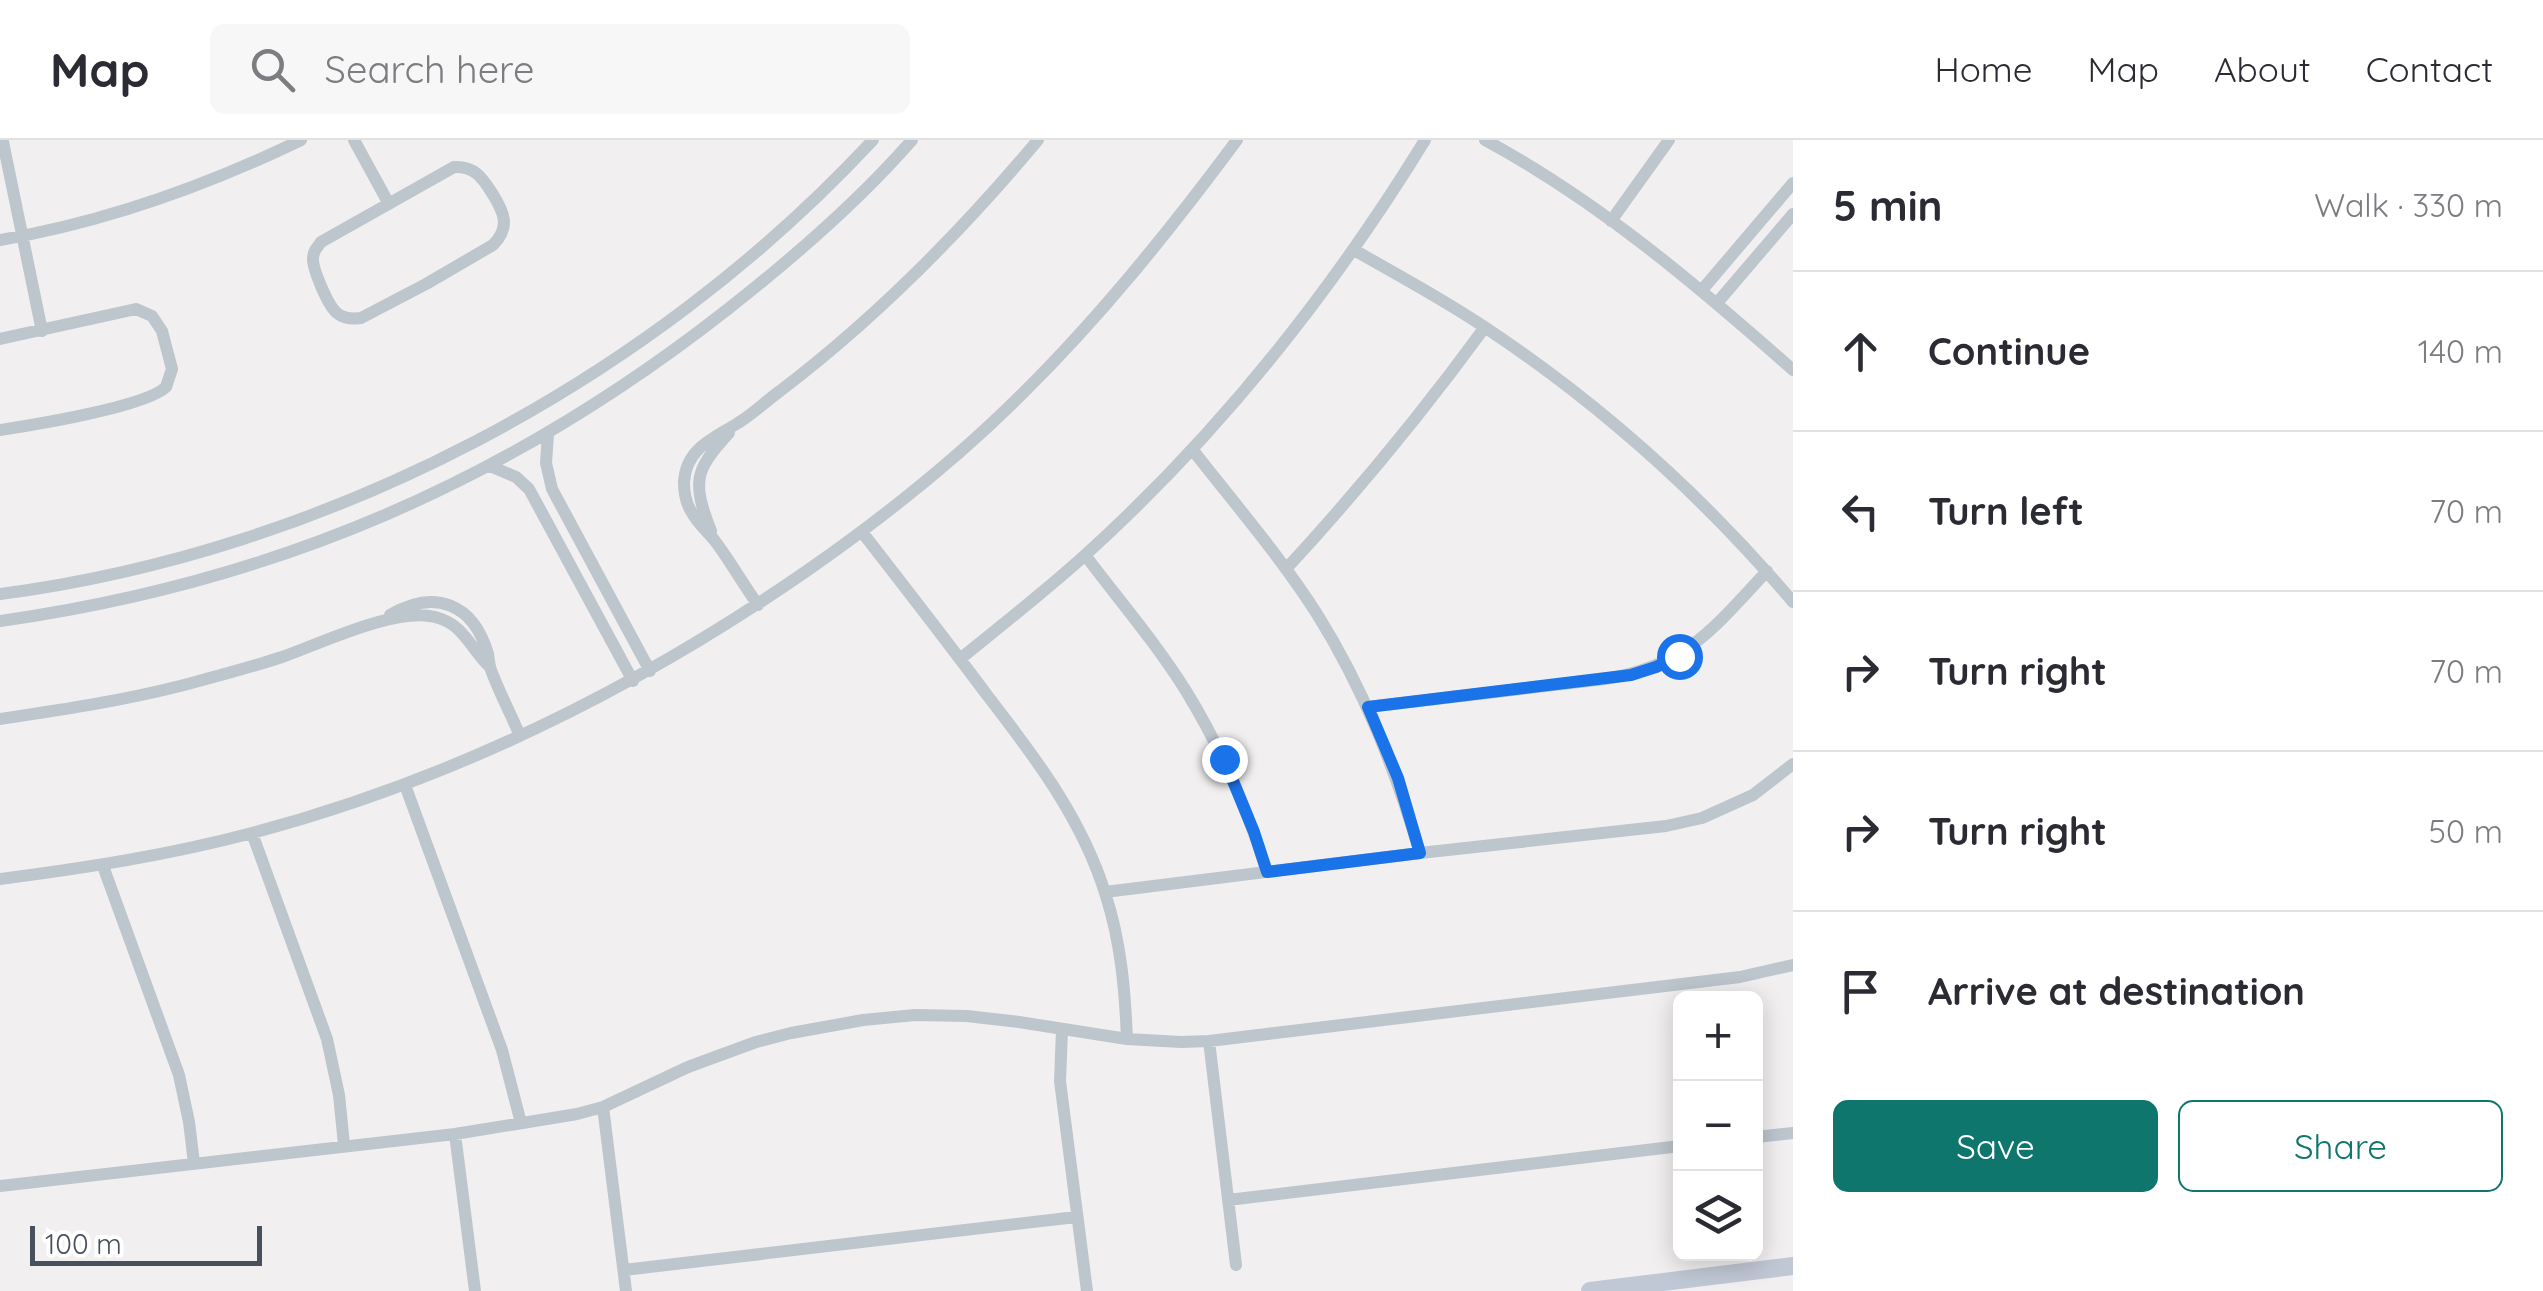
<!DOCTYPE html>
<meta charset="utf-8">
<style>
:root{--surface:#fff;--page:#f7f7f7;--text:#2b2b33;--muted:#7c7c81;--line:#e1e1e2;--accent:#0f766e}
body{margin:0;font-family:Quicksand,sans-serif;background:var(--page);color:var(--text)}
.controls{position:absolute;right:30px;bottom:30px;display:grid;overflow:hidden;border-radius:15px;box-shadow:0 5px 25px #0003}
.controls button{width:90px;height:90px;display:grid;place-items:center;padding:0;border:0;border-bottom:2px solid var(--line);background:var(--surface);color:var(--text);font:50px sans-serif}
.scale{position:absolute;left:30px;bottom:25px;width:232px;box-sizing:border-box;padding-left:10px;border:5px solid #47505c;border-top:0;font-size:28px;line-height:35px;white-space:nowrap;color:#47505c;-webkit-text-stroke:8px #fff;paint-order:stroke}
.stop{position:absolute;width:30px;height:30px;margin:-22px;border:8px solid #1a73e8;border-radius:50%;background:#fff}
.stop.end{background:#1a73e8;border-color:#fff;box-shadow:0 2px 10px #0008}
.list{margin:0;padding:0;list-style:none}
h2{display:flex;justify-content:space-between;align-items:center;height:130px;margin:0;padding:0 40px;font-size:42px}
h2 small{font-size:32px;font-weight:400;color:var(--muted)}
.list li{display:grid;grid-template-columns:65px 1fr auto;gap:30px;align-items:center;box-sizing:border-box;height:160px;padding:0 40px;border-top:2px solid var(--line)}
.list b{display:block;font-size:38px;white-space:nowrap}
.list em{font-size:32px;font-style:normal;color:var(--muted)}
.actions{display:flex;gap:20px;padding:30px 40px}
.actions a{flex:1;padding:22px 0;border:2px solid var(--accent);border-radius:15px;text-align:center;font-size:35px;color:var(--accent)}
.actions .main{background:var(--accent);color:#fff}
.icon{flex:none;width:55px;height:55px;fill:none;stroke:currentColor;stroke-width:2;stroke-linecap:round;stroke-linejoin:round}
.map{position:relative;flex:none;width:1793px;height:1151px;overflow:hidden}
header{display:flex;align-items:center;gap:60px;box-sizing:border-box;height:140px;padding:0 50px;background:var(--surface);border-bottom:2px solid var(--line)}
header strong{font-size:48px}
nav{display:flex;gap:55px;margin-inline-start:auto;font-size:35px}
.search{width:700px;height:90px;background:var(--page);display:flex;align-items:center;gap:25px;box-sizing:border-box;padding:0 35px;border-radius:15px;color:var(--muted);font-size:38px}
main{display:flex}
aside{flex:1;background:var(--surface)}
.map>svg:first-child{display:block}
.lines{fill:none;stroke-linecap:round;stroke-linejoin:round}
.street{stroke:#bdc5cd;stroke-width:12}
.secondary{stroke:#c0c8d5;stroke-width:18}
.route{stroke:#1a73e8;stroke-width:12}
</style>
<header>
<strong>Map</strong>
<div class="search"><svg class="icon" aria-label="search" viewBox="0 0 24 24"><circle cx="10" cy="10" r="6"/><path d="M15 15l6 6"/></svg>Search here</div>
<nav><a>Home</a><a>Map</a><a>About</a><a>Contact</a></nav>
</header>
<main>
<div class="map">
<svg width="1793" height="1151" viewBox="0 0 1793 1151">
<rect width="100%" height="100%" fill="#f1efef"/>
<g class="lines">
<path class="street" d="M354,0L389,64
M1485,0C1598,61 1697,145 1793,230
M3,2L42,191
M454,27C474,26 482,37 492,53C504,72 511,87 493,105L426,144L361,178C352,179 344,179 337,173C328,166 312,128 313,118C314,110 316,109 321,102Z
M1611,81L1669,0
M0,100C105,82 206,46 301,0
M1354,110C1398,135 1443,159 1486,188C1600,264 1704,357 1793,462
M1702,150L1793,43
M1717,163L1793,74
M0,199L136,169L152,176L162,191L172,229L166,247C145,267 33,285 0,290
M548,294L546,323L552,349L650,531
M1192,309C1234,363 1280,416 1317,474C1364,549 1395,629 1420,713
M490,326L516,337L529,349L633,541
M711,391C692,342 694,331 729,293
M862,392C904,446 946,500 987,555C1035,617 1083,680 1106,756C1121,803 1125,850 1127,899
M1085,415C1119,460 1156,503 1186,551C1221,608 1247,668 1267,732
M1286,429C1358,351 1423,272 1485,187
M0,454C328,411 648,242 873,0
M758,465C743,444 730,421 715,401C707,391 697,383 691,371C686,363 684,352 684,342C686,308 713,299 738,283C753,274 766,261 780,251C876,178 961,92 1038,0
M390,475C435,449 473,463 488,514C489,520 489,525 491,530C499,552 511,574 520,596
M0,481C276,442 509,341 728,169C793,118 857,63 912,0
M960,519C1002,485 1044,452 1083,417C1217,296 1331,153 1425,0
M1368,567L1605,539C1686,526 1714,488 1767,431
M0,579C60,570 121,561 180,546C214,537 249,528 282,517C322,503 395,467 435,477C464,484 470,508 489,526
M405,645L502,910L521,983
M252,693L327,899L339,955L344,1005
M103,726L179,935L189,982L194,1023
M0,739C85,728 169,715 252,693C452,640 639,547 808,430C884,377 957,319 1023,253C1102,175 1171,89 1237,0
M1105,752L1420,713L1666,686L1702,678L1753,655L1793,624
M1062,890L1060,941L1087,1151
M1209,901L1236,1125
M603,967L626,1151
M455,994L475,1151
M1756,997L1793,993
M0,1046L455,994L577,974L603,967L688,927L756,902L791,893L863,880L915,875L967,876L1019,882L1127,899L1181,902L1209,901L1740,837L1793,825
M1228,1060L1680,1006
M624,1130L1076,1077"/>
<path class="secondary" d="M1590,1151L1793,1126"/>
</g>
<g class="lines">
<path class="route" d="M1224,619L1254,692L1267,732L1420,713L1398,638L1368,567L1631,535L1656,527L1679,516"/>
</g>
</svg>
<div class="controls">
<button>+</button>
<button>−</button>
<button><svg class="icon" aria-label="layers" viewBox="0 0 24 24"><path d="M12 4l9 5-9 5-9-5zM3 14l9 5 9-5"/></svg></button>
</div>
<div class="scale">100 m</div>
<div class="stop" style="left:1679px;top:516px"></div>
<div class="stop end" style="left:1224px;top:619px"></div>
</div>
<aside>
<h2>5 min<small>Walk · 330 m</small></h2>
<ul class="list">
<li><svg class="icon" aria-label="ahead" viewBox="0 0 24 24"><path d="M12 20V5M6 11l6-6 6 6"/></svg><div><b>Continue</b></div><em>140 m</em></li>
<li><svg class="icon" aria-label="left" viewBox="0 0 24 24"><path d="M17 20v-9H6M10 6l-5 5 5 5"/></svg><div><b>Turn left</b></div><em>70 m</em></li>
<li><svg class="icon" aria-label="right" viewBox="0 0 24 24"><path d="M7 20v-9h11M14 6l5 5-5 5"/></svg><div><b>Turn right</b></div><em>70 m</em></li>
<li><svg class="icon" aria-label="right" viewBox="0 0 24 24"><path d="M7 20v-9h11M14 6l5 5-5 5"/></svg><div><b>Turn right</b></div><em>50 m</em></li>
<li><svg class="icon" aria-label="arrive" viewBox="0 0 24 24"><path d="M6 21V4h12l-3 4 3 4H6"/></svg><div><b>Arrive at destination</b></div></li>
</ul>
<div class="actions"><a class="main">Save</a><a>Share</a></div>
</aside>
</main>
